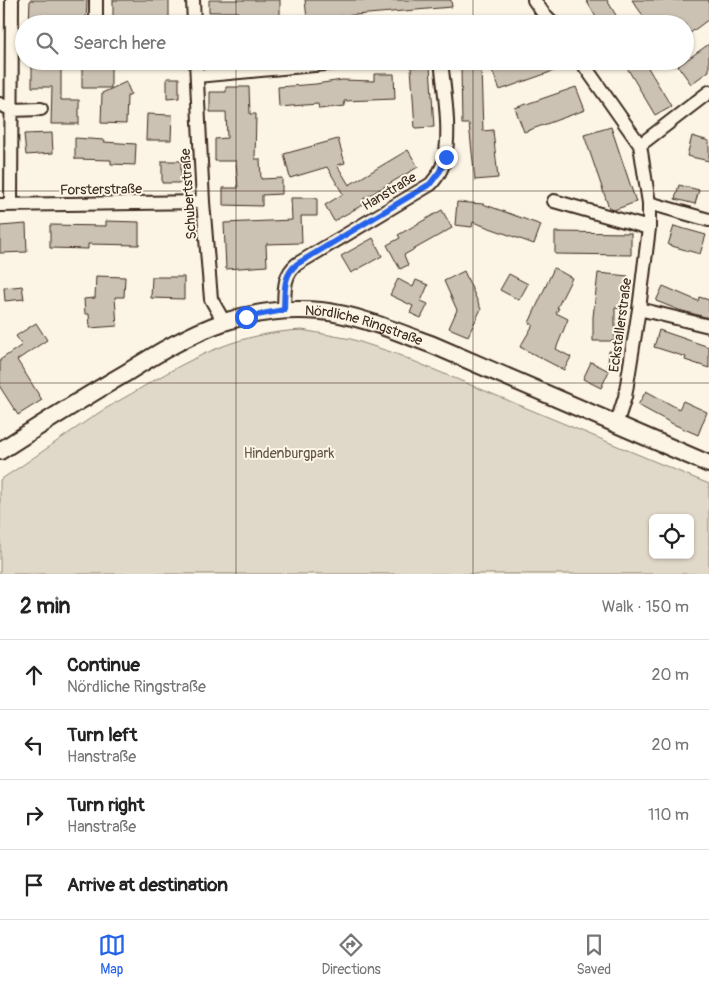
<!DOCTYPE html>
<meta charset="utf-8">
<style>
:root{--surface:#fff;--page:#f2f2f2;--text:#222;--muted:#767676;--line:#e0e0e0;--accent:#2563eb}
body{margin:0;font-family:Pangolin,sans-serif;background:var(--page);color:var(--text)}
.controls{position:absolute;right:15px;bottom:15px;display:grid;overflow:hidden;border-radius:8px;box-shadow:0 1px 4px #0004}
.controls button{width:45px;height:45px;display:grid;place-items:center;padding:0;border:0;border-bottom:1px solid var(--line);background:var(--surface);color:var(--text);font:25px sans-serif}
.stop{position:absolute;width:15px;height:15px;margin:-11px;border:4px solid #2563eb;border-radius:50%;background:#fff}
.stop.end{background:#2563eb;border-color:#fff;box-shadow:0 1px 5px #0008}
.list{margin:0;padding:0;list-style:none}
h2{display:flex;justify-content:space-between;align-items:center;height:65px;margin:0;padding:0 20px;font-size:21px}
h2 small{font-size:16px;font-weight:400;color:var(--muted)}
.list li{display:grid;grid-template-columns:32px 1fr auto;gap:15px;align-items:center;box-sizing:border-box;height:70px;padding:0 20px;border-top:1px solid var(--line)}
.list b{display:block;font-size:19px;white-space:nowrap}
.list p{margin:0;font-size:16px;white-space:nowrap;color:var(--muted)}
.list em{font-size:16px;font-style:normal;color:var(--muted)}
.icon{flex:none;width:28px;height:28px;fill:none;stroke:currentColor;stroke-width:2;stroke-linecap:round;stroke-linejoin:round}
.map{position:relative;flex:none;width:709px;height:574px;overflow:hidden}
.search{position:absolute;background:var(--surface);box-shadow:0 1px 4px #0004;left:15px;right:15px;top:15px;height:55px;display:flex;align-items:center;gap:12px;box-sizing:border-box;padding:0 18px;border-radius:28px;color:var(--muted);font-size:19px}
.sheet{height:345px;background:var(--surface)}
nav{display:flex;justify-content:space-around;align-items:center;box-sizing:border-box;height:70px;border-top:1px solid var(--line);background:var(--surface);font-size:14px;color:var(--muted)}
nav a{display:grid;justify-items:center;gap:2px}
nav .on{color:var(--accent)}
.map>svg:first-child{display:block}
.green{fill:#e0d8c8;stroke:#8e8173;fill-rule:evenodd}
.building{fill:#ccc2b3;stroke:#3b2a1e}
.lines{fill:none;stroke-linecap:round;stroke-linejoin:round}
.minor-casing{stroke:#3b2a1e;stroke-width:16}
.major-casing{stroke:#3b2a1e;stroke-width:20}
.minor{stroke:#fcf5e5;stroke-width:12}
.major{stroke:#fcf5e5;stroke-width:16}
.route{stroke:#2563eb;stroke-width:6}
.grid{fill:none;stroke:#3b2a1e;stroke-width:1;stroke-opacity:0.55}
.labels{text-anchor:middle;stroke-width:4;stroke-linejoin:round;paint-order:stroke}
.street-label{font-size:14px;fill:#3b2a1e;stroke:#fcf5e5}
.park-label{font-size:14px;fill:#645648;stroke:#fcf5e5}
</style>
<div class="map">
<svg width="709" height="574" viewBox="0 0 709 574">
<rect width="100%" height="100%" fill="#fcf5e5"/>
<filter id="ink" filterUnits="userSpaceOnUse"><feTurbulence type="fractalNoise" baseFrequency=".02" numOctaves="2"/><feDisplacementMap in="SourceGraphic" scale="10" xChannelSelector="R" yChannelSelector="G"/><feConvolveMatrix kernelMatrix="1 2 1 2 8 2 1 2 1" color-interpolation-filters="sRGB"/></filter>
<g filter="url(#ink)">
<path class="green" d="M302,330L351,339L394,353L709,484V574H0V480C30,461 58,440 88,420C106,407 127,397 146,385C199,354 240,333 302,330ZM653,518H690V555H653Z"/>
<path class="building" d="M30,0H87L86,24H29Z
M113,0H169V22L113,21Z
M209,0H280V24H238V12H209Z
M305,0H451L452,7L307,19Z
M586,0H607L621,24H600Z
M632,0H709V19L685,37V24H649Z
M709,44V71L691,84L678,66Z
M510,61H556L559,69L500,90L491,68Z
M623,61H644L671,106L655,115Z
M32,62H61V100H79V124H51L52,87H32Z
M82,64H111V88H82Z
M430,66L434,127L415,128L411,67Z
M461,68H481L483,131L493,130L498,178L475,180L469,124H462Z
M374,74H394L395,99L344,101L345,106L319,109L318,104L279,107L278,87L316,84L342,80L374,81Z
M167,78H179V98L167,99Z
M126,82L131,94L127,96L126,124L101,123L102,93Z
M226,87H249L250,114H256L255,159H260L261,179L282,178V194L262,195V206L223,205V188H238L236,161H215V139L227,138L226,112H210V92H226Z
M576,87L585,110L524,132L515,108Z
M147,114L172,115L171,140H146Z
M611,127L636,202L614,210L609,208L584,135Z
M52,133L53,153L26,155L24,134Z
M692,136L709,141V161L687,156Z
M75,138L104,140V142L136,144L135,165L111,164V160L75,159Z
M338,139L345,163L337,165L349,185L408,150L418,167L363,199L366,203L334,221L325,205L343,194L327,167L290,178L284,154Z
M162,161H181V183H162Z
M679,185L699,190L695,204L675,199Z
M291,198H317V216H301L302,243L266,244L267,266L226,269L224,223L292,220Z
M457,202L483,204L541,225L534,244L473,222L472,227L455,225Z
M442,210L452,228L404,255L408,265L400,269L387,245L400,238L398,235Z
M106,221L139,222V245L88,244V249L50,248V225L106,226Z
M26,224L27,252L0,253V226Z
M674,226L706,235L700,254L668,245Z
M555,232L631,233V255L555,254Z
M373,238L382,256L351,273L341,256Z
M554,268L572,278L557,308H559L556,313L568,319L556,349L571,357L564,370L520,347L533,325L529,323Z
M464,271L481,309L468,336L449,328L457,310L444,281Z
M598,273L628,276L624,309L615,308V341H593V317Z
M509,274L528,284L519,300L500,290Z
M96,276L125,277L124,297H115L117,326L90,328L89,314H85L84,299L95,298Z
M152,277H184V299L151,298Z
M398,279L413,287L416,280L428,285L421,301L428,304L421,318L410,313L413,306L390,295Z
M22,286L24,299L5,301L4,288Z
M663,286L698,301L699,297L709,300V318L679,310L656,301Z
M36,323L47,340L17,360L42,400L18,415L0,387V360L22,345L16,336Z
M659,330L709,347V368L685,360L686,357L654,347Z
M609,351L620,352L619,367L608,366Z
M591,362L609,371L601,388L583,379Z
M646,391L679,409L683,401L707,412L698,435L673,424L638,405Z"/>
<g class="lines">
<g class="minor-casing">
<path id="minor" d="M96,0V24
M193,0L194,24
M534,0L543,13L554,24
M196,61L203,202L211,299L224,322
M581,61L640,145L649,203V228L639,309L625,397L616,425
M197,76L357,61
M0,104L12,110L41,109
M640,145L709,92
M554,201L649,228
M649,203L709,220
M0,205L203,202
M11,205L12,0
M639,309L709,326
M284,310C285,293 282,276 297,264L431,184C434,180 438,176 440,171C454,146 444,90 441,61"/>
</g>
<g class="major-casing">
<g id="major">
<path id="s1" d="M0,451C42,424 83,398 126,373C156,354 189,334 224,322C255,312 288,308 321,311C359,315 397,332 433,345L709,464"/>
</g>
</g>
<use href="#minor" class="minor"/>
<use href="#major" class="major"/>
</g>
</g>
<g class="lines" filter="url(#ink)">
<path class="route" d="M246,317L284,310C285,293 282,276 297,264L430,184L440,171L446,157"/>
</g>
<path class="grid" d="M236,0V24M473,0V24M236,61V574M473,61V574M0,191H709M0,383H709"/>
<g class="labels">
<g class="street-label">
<text transform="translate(101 189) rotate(-1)" y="5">Forsterstraße</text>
<text transform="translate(389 191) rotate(-31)" y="5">Hanstraße</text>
<text transform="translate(188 194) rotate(-94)" y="5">Schubertstraße</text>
<text transform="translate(620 325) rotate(-82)" y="5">Eckstallerstraße</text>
<text dy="5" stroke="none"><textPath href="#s1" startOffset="402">Nördliche Ringstraße</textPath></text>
</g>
<g class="park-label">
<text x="289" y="458">Hindenburgpark</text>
</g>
</g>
</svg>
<div class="controls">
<button><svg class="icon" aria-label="locate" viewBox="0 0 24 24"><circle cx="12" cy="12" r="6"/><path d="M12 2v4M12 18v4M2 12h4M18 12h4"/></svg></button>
</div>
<div class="stop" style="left:246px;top:317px"></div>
<div class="stop end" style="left:446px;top:157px"></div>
<div class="search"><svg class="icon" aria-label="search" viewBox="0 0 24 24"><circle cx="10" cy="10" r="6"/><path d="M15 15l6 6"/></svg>Search here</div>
</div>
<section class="sheet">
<h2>2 min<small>Walk · 150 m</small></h2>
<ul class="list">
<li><svg class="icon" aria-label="ahead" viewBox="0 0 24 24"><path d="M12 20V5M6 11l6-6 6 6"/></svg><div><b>Continue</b><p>Nördliche Ringstraße</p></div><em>20 m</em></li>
<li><svg class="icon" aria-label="left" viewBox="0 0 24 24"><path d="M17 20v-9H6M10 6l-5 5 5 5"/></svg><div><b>Turn left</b><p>Hanstraße</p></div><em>20 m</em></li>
<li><svg class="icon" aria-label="right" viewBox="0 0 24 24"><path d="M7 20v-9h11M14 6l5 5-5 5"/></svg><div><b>Turn right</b><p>Hanstraße</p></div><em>110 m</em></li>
<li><svg class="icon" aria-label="arrive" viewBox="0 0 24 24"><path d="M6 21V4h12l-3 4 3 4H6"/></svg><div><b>Arrive at destination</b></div></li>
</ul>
</section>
<nav>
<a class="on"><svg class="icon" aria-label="map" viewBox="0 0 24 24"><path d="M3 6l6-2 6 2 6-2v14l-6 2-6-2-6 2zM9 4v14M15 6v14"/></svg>Map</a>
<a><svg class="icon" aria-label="directions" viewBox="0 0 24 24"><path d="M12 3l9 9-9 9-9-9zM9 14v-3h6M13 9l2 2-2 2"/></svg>Directions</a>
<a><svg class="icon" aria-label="saved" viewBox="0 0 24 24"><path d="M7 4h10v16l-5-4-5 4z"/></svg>Saved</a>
</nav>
